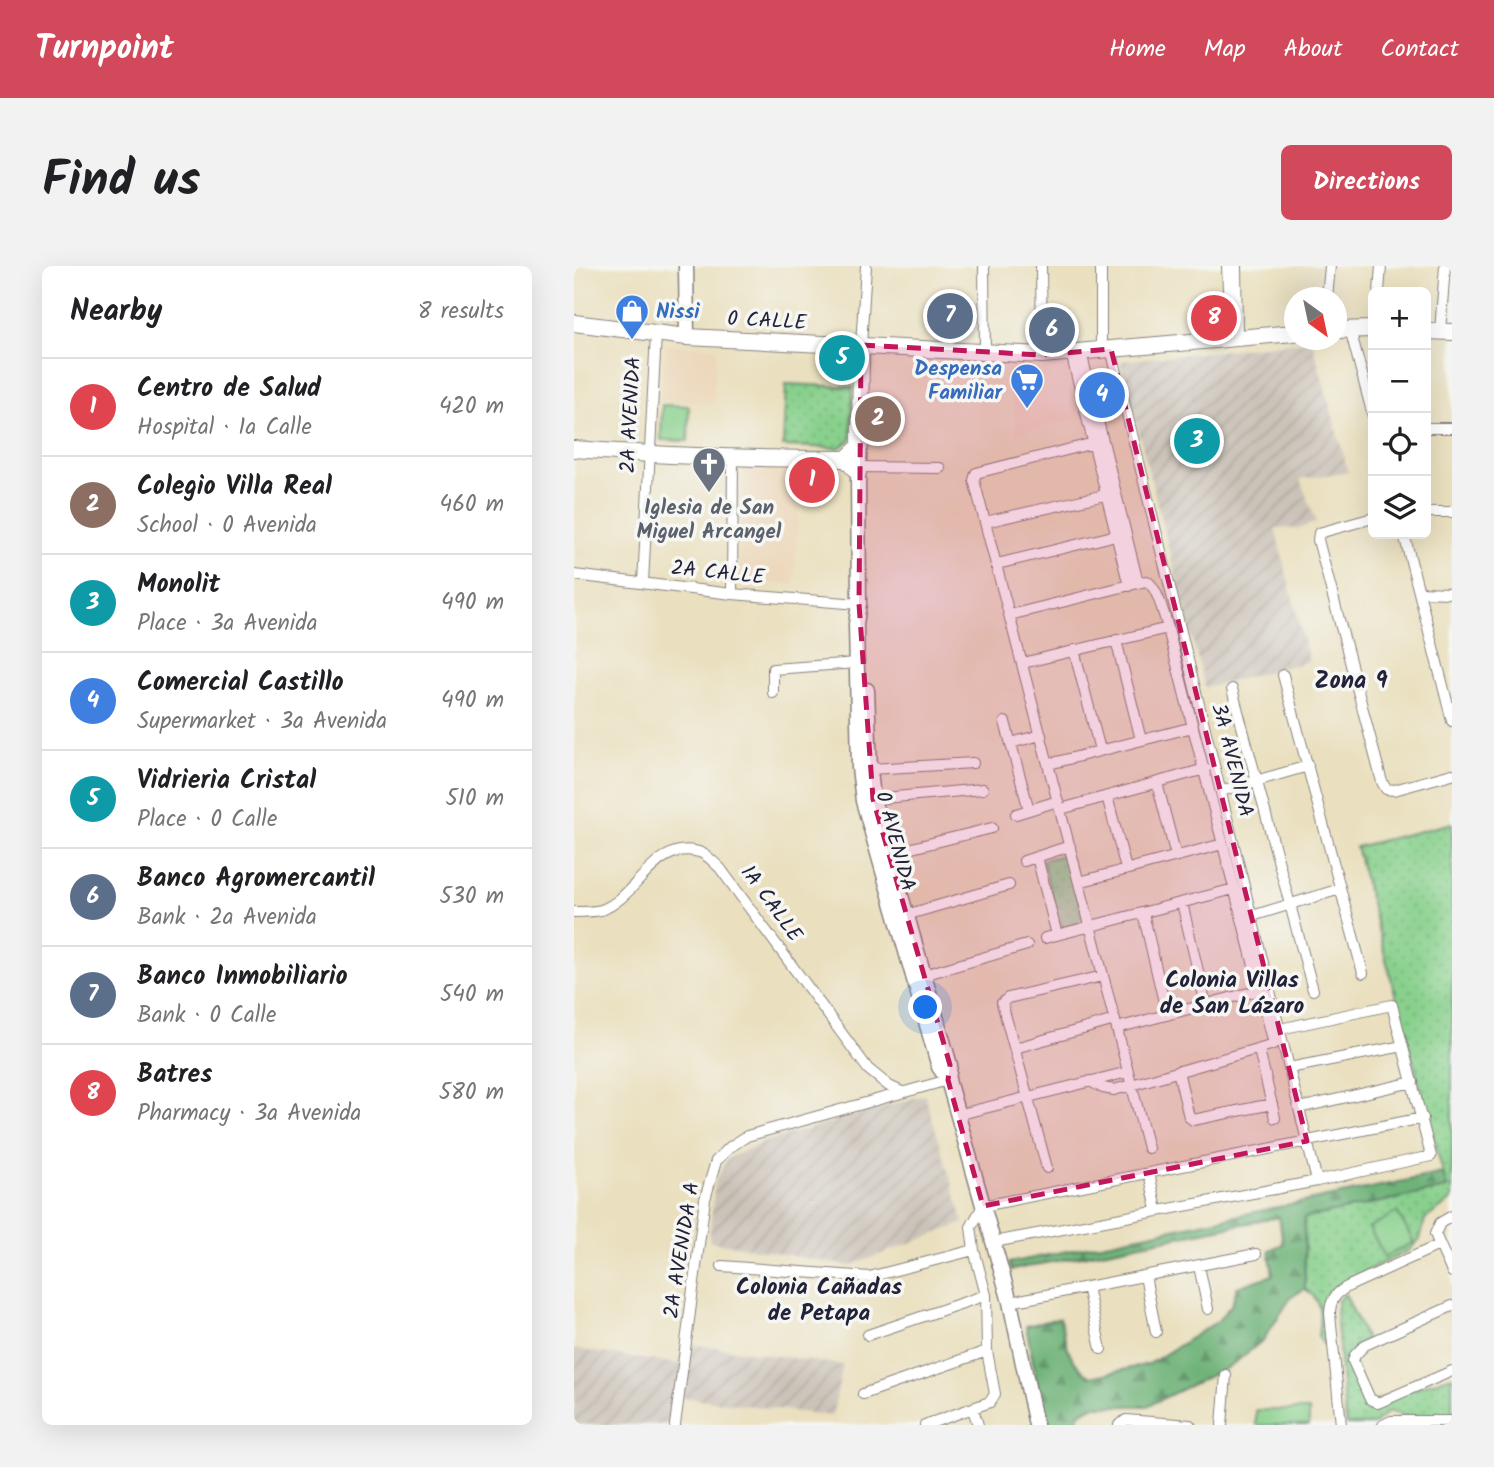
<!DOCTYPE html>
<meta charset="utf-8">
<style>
:root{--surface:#fff;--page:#f2f2f2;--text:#202124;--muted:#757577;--line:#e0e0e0;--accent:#d1495b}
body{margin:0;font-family:Kalam,sans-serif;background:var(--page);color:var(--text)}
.controls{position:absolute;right:21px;top:21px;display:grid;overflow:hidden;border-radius:10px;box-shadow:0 7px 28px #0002}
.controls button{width:63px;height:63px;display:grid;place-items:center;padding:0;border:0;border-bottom:2px solid var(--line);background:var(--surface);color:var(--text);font:35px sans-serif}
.compass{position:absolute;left:710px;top:21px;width:63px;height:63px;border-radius:50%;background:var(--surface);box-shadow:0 7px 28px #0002;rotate:147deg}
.you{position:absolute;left:352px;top:742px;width:24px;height:24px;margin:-18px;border:5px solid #fff;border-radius:50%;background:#1a73e8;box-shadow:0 0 0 10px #1a73e833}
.badge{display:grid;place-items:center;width:46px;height:46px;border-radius:50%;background:var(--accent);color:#fff;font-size:23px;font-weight:700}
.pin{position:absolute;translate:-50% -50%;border:4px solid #fff;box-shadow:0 2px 7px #0006}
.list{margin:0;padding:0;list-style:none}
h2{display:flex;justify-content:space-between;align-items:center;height:91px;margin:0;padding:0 28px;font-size:30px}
h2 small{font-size:23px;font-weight:400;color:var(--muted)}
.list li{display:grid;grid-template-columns:46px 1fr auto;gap:21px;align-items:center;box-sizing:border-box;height:98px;padding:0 28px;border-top:2px solid var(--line)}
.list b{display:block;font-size:26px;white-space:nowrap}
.list p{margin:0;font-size:23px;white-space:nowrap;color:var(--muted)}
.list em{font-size:23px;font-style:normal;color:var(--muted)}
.icon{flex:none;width:38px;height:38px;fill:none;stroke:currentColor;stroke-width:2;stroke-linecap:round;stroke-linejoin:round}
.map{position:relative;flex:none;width:878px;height:1159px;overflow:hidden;border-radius:10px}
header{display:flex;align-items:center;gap:42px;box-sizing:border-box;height:98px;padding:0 35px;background:var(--accent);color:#fff}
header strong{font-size:33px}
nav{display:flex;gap:38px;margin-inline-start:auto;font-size:24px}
.intro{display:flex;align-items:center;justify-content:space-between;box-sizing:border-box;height:168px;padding:0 42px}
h1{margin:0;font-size:49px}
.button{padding:18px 32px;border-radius:10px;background:var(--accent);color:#fff;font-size:24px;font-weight:700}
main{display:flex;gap:42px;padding:0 42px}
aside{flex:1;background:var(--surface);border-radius:10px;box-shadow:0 7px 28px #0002}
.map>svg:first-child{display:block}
.built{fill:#ecd7ba}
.industrial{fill:url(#industrial-furrows)}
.green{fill:url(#green-dots);stroke:#557964;stroke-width:2}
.forest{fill:url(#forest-firs);stroke:#486a5a;stroke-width:2}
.pitch{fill:#88d08c;stroke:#557964;stroke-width:2}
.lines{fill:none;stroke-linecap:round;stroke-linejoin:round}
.minor-casing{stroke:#86817d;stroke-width:12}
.secondary-casing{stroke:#86817d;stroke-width:17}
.primary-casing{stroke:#86817d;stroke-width:18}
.minor{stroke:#fff;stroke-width:10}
.secondary{stroke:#fff;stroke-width:14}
.primary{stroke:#fff;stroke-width:16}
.marked{fill:#c2185b;fill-opacity:0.2;stroke:#c2185b;stroke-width:5;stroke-dasharray:14 9;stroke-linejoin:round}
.labels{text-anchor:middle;stroke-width:7;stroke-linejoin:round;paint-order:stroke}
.shop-label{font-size:21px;font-weight:bold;fill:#366cbe;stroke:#f6f6f2;text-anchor:start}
.street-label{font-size:21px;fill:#22223b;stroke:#f6f6f2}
.worship-label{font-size:21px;font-weight:bold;fill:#5b616d;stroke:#f6f6f2}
.neighbourhood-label{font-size:23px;font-weight:bold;fill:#22223b;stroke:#f6f6f2}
.quarter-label{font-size:24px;font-weight:bold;fill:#22223b;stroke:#f6f6f2}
</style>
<header>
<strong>Turnpoint</strong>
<nav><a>Home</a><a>Map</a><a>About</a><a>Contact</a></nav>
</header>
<div class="intro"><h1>Find us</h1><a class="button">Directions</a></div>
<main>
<aside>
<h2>Nearby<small>8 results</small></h2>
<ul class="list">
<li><span class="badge" style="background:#e0444e">1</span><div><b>Centro de Salud</b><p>Hospital · 1a Calle</p></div><em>420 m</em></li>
<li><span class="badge" style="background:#8d6e63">2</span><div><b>Colegio Villa Real</b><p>School · 0 Avenida</p></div><em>460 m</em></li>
<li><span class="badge" style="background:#0f9aa8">3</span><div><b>Monolit</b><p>Place · 3a Avenida</p></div><em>490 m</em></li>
<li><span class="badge" style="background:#3f7fe0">4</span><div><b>Comercial Castillo</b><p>Supermarket · 3a Avenida</p></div><em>490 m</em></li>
<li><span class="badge" style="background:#0f9aa8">5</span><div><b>Vidrieria Cristal</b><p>Place · 0 Calle</p></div><em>510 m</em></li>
<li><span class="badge" style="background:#5c6f8a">6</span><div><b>Banco Agromercantil</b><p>Bank · 2a Avenida</p></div><em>530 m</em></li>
<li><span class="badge" style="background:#5c6f8a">7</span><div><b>Banco Inmobiliario</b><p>Bank · 0 Calle</p></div><em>540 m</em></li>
<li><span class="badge" style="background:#e0444e">8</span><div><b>Batres</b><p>Pharmacy · 3a Avenida</p></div><em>580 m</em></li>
</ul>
</aside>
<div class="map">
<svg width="878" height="1159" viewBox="0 0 878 1159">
<defs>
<pattern id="industrial-furrows" width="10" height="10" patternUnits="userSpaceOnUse" patternTransform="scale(1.75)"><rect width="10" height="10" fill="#cbc2b8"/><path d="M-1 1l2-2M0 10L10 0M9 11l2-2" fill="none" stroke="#aea69f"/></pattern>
<pattern id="green-dots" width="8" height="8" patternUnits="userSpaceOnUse" patternTransform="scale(1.75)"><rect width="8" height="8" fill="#88d08c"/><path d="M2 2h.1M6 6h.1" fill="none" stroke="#75b27a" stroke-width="1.8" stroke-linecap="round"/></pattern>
<pattern id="forest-firs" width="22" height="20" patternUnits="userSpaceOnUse" patternTransform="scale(1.75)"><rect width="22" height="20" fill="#6eb278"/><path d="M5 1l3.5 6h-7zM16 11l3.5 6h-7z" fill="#5a9064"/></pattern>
</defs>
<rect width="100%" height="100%" fill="#f6f6f2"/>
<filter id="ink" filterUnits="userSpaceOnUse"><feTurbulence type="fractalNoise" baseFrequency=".0143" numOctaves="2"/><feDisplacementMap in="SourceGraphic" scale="14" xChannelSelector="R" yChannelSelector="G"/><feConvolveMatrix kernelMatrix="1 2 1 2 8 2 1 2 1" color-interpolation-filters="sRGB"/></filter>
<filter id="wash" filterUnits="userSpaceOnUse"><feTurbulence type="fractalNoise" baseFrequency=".00686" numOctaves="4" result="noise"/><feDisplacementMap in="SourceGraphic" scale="28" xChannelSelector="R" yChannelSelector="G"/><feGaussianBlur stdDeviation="1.57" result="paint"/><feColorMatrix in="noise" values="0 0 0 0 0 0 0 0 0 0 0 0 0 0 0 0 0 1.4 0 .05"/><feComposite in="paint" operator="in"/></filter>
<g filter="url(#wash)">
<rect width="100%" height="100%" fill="#eae0bf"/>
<path class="built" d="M91,78L143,82L139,138L87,134Z
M491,90L505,152L443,168L432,94Z
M170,201L228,205L220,318L163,315Z"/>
<path class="industrial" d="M738,75L774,206L726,213L742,256L724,263L701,262L735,395L631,422L546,95Z
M351,829L390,957L275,1000L135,975L141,916L153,893L190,876Z
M109,1077L269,1099L258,1150L100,1130L95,1159H0V1083L104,1098Z"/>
<path class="green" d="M212,118L279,121L277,174L265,182L209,180Z
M878,557V934L851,953L846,973L834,985L765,1018C743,1032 750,1058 752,1081L744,1071C746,1052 750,1035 731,1023L730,952L873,922L782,581Z
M493,588L511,657L486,664L468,594Z
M771,1028L792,1073L781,1081L777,1088L794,1137L878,1110V1150H830L815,1145L799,1159H773L771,1152L762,1046L764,1034Z"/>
<path class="forest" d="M869,907L873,922L730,952L731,1023L718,1030L689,1074L657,1100L573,1140H518L506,1147L502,1159H471L452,1060L486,1052C492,1078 494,1096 517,1111L575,1098L644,1055L658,1038L663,1021L699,1009L695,984L709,978L705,951L437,1004L435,997Z"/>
<path class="pitch" d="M88,139L115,140L114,175L87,174Z
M823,946L840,976L811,991L795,962Z
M682,1144H735V1159H682Z"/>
</g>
<g filter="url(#ink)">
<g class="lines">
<g class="minor-casing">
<path id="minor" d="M410,0L411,87
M467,0L468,89
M527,0V84
M653,0L656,71
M662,0L663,70
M805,26L807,0
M753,32L756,0
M776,63L799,150
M866,65L871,0
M287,79L292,0
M537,83L743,915
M507,86L564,317
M497,87L555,320
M852,162H878
M520,177L402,207L400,214L574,882
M284,201L366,202
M852,246H878
M799,252L745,267L744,274L808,516L812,523L820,524L878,508
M411,256L535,228
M830,268L878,455
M423,298L543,269
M0,309L158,328L285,338
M69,317L82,68
M845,326L878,327
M158,328L159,191
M436,349L572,315C586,320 596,372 600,387C633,517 667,647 700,778L540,824L529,822L516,815
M542,374L567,474
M500,384L526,484
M449,397L594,362
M709,409L789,707
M658,423L739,724
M199,427V403L283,397
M431,456L455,544
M437,477L467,469
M475,498L619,461
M296,503L399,497
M583,517L602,590
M647,525L734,500
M533,530L552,603
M299,533L409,523
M487,543L631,503
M442,548L484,535
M310,589L418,562
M463,591L483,669
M450,595L496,580
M505,616L649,578
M608,637L632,739
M0,646C8,646 19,646 27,644C62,633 81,573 125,586C133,588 140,597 146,602L294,803L315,820L328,826
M569,647L593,749
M332,649L435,619
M678,650L766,623
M471,672L660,623
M346,710L453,679
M543,762L686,724
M441,782L541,754
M685,784L701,852
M715,802L829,780
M604,805L615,851L619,854L698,838
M725,842L839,816
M383,849L554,806
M473,902L428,737L434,732L529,710
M575,907L583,944
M878,950L866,957L861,968L878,1006
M420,976L743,915L857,890L818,739L706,763
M148,1000L295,1011L400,984
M625,1000L634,1043
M571,1010L582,1066
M513,1021L527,1083
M436,1036L682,988
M878,1040L791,1079L781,1089L779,1095L796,1133L804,1137L878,1105
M294,1069L412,1029
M289,1128L413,1085
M399,1143L404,1159
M101,1159L131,933L142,895L156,881L173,870L374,814
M351,1159L416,1136L421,1128L413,1085L412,1029L400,984L397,961L409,940L849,852
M545,1159L552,1154L616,1159
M648,1159L652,1109
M767,1159L756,1048C756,1033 763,1026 775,1020L865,979
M809,1159L817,1155H878"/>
</g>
<g class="secondary-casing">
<path id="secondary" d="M112,0L113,71
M286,180L284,207L285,338L282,358L285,502L289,535L365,801L374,814L436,1036L462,1159
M293,424L296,503L299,533L376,799L374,814"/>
</g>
<g class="primary-casing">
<path id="primary" d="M0,57L113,71L468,89L720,67
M762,64L799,63
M852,65L878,66
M0,183C90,190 181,193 272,193L286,180L287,79
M272,193L284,207"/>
</g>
<use href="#minor" class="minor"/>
<use href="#secondary" class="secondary"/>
<use href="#primary" class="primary"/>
</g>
</g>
<path class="marked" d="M287,79L468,89L537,83L733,875L409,940L374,814L376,799L299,533L285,338Z"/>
<defs>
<g id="shop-pin" transform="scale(1.75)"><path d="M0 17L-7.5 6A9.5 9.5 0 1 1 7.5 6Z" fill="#3f7fe0" stroke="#f6f6f2"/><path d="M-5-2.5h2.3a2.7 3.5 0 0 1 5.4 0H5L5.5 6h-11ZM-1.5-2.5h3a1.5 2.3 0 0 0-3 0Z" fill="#fff"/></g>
<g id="supermarket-pin" transform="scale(1.75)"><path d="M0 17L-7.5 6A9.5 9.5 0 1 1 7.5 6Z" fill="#3f7fe0" stroke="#f6f6f2"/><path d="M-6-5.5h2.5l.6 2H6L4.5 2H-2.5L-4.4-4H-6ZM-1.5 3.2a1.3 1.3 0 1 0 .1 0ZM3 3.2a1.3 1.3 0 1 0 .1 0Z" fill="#fff"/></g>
<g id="church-pin" transform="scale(1.75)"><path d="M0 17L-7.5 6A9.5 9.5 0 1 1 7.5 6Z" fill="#6b7280" stroke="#f6f6f2"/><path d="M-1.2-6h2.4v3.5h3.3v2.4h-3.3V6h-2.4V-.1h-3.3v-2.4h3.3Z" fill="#fff"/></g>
</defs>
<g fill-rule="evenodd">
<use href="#shop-pin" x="58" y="45"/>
<use href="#supermarket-pin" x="453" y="114"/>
<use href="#church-pin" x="135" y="198"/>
</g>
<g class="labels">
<g class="shop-label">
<text x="82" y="52">Nissi</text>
<text x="428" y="109" text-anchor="end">Despensa<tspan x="428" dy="24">Familiar</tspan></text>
</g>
<g class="street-label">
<text transform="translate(193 54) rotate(3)" y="7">0 CALLE</text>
<text transform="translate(56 149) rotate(-87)" y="7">2A AVENIDA</text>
<text transform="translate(144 306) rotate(6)" y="7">2A CALLE</text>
<text transform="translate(659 494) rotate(76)" y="7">3A AVENIDA</text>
<text transform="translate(322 575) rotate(75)" y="7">0 AVENIDA</text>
<text transform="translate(198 637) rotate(54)" y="7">1A CALLE</text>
<text transform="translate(107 984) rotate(-81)" y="7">2A AVENIDA A</text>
</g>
<g class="worship-label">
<text x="135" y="248">Iglesia de San<tspan x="135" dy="24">Miguel Arcangel</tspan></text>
</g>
<g class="neighbourhood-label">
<text x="658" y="721">Colonia Villas<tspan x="658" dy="26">de San Lázaro</tspan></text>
<text x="245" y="1028">Colonia Cañadas<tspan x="245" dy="26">de Petapa</tspan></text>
</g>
<g class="quarter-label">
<text x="777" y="422">Zona 9</text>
</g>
</g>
</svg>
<div class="controls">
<button>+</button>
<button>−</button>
<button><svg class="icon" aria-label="locate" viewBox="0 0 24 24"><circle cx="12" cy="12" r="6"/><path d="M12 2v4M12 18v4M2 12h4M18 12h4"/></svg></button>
<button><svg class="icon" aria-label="layers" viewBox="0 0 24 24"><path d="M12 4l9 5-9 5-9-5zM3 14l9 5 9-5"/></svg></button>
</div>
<svg class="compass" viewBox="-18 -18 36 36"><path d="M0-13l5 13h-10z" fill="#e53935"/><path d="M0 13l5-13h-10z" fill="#757577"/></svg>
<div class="you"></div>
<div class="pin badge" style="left:238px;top:214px;background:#e0444e">1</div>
<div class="pin badge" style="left:304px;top:153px;background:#8d6e63">2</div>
<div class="pin badge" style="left:623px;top:175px;background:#0f9aa8">3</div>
<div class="pin badge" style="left:528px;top:129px;background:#3f7fe0">4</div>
<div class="pin badge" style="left:268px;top:92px;background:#0f9aa8">5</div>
<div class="pin badge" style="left:478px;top:64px;background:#5c6f8a">6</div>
<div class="pin badge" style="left:376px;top:50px;background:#5c6f8a">7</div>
<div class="pin badge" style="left:640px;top:52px;background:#e0444e">8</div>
</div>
</main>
